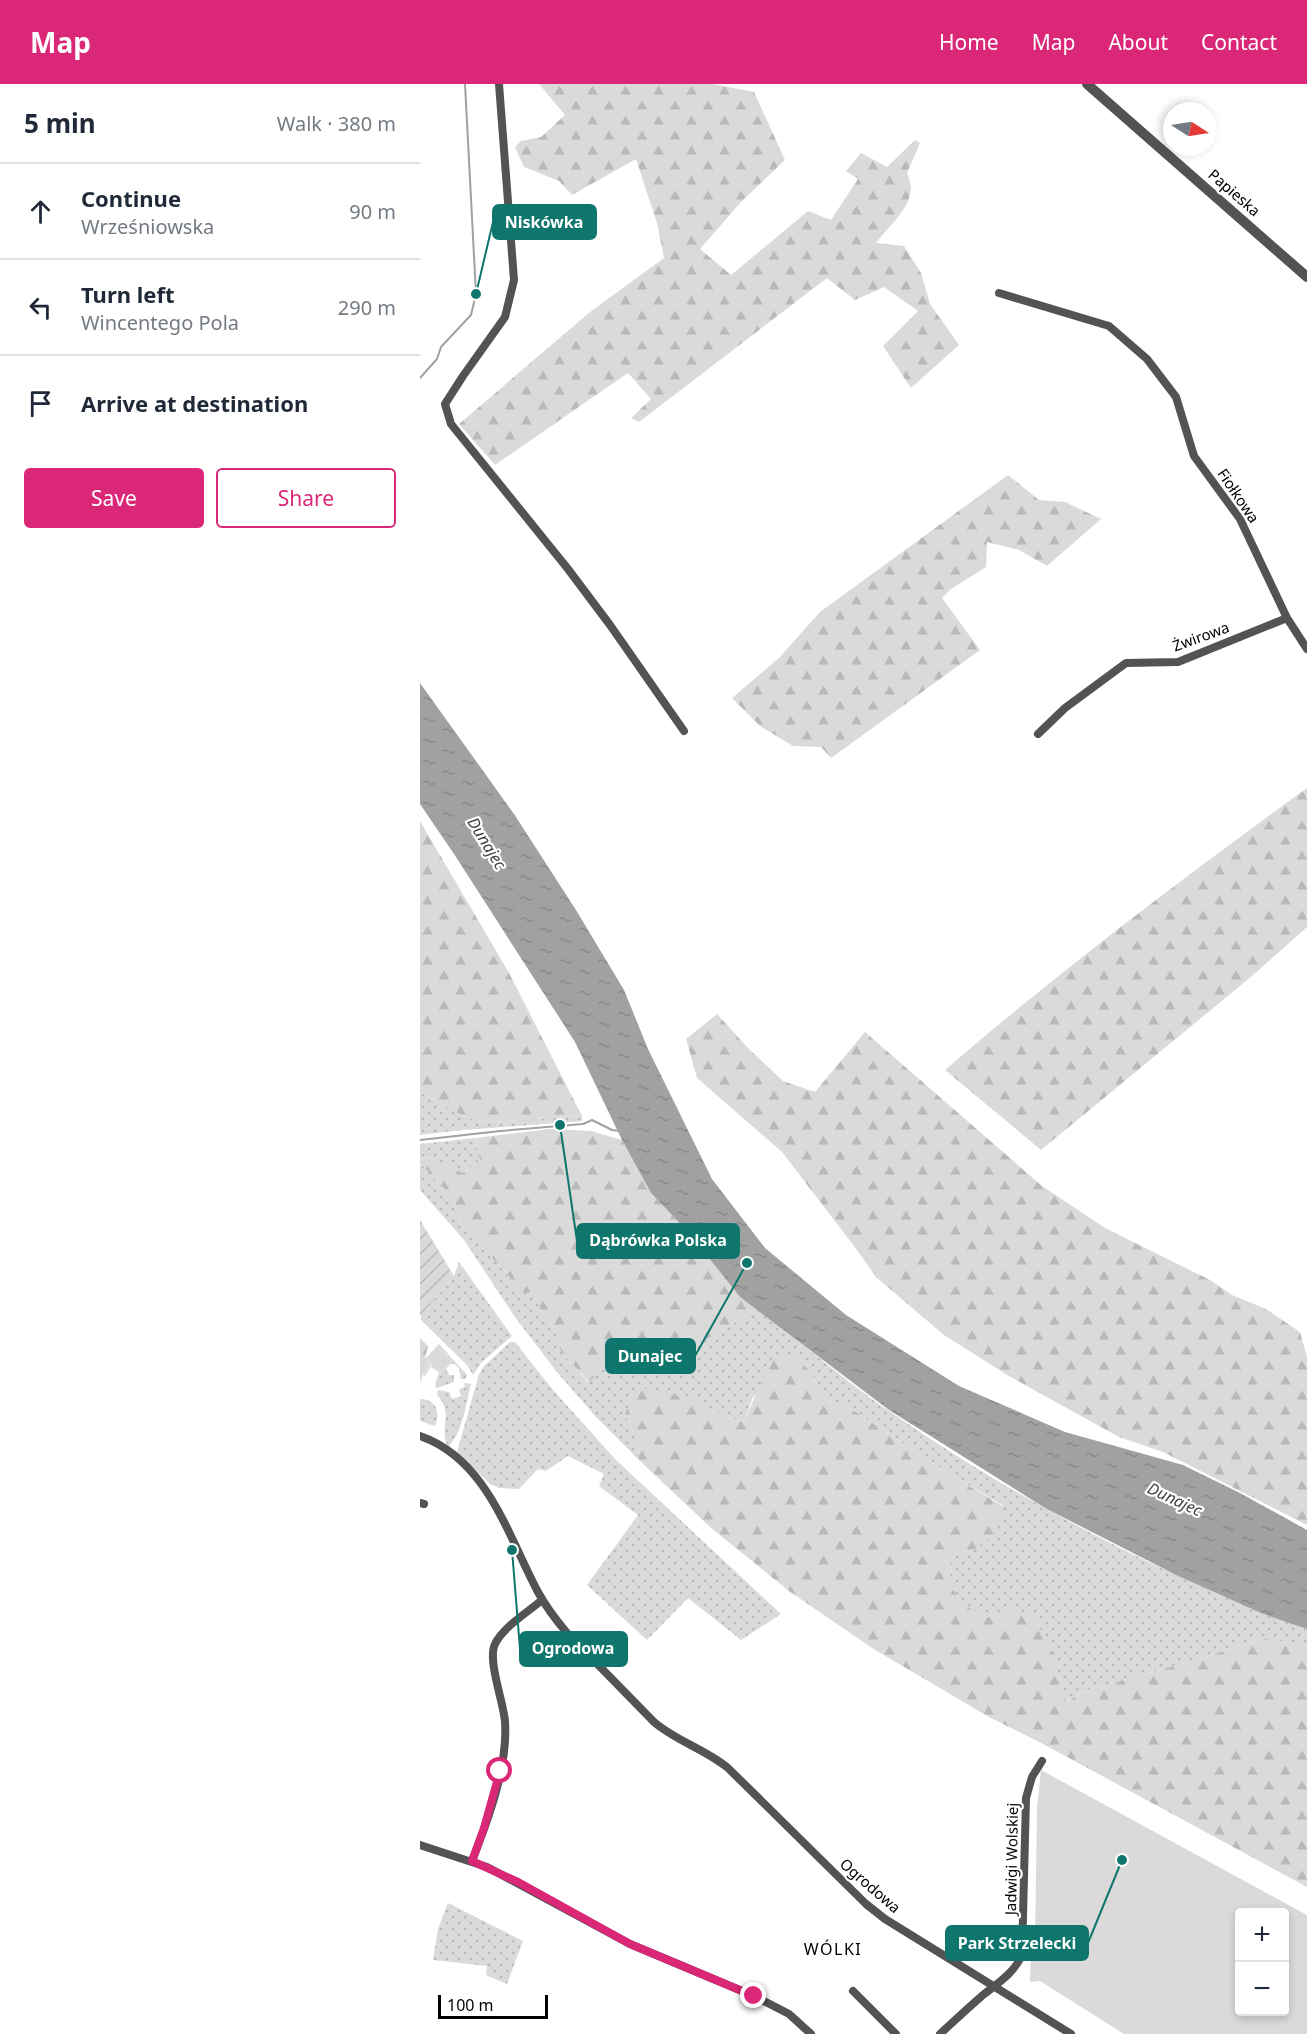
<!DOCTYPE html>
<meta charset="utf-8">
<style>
:root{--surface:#fff;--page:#f2f2f3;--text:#1f2937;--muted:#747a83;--line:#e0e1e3;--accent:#db2777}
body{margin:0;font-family:"Noto Sans",sans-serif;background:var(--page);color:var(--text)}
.controls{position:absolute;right:18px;bottom:18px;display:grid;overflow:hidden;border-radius:6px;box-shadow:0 3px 9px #0003}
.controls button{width:54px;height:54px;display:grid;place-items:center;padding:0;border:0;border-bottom:2px solid var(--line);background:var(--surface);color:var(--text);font:30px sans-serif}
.compass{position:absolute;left:743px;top:18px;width:54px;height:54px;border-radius:50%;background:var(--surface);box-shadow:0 3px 9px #0003;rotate:102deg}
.scale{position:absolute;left:18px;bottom:15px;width:110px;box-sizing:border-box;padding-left:6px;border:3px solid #000;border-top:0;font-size:16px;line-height:21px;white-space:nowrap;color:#000;-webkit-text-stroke:4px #fff;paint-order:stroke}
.stop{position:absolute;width:18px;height:18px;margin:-14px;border:4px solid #db2777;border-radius:50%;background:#fff}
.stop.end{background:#db2777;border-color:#fff;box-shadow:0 2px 6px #0008}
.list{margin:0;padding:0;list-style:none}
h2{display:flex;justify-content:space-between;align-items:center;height:78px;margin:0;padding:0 24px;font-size:26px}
h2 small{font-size:20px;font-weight:400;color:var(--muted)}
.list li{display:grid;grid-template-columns:39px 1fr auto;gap:18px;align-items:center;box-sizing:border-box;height:96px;padding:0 24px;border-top:2px solid var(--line)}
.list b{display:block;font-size:22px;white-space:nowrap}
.list p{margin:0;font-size:20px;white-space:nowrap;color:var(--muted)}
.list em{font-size:20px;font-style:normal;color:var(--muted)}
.actions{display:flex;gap:12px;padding:18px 24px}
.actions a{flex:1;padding:14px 0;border:2px solid var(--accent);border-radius:6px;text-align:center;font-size:21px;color:var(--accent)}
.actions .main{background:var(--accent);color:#fff}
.icon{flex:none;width:33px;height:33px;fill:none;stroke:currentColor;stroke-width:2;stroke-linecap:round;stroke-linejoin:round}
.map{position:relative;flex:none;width:887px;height:1950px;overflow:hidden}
header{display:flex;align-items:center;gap:36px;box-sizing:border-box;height:84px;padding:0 30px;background:var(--accent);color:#fff}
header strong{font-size:28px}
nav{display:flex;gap:33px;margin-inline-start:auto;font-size:21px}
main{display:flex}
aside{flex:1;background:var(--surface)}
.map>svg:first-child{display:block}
.grass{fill:url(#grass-dots)}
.forest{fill:url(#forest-firs)}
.park{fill:#dadada;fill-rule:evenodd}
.garden{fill:url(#garden-furrows)}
.water{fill:url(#water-ripples)}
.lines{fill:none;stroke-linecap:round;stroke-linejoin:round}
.stream{stroke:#a1a1a1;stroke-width:2}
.minor{stroke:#535353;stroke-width:8}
.tertiary{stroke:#535353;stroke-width:10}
.route{stroke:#db2777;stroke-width:8}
.labels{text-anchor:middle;stroke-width:4.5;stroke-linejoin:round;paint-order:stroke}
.street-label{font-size:15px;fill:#000;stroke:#fff}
.water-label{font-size:16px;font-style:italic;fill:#424242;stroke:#fff}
.neighbourhood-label{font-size:16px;letter-spacing:1.5px;fill:#000;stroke:#fff}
.leader{fill:none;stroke:#0f766e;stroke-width:2}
.callout-dot{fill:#0f766e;stroke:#fff;stroke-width:2}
.callout{fill:#0f766e;stroke:#0f766e;stroke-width:2}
.callout-label{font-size:16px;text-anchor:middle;font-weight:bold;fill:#fff}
</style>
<header>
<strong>Map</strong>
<nav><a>Home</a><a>Map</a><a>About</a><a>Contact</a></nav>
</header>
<main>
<aside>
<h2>5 min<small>Walk · 380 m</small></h2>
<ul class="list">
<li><svg class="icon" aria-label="ahead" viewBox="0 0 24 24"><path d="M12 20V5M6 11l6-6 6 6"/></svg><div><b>Continue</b><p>Wrześniowska</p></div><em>90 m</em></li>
<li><svg class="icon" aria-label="left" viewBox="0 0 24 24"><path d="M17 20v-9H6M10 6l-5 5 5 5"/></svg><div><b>Turn left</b><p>Wincentego Pola</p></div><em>290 m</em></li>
<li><svg class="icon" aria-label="arrive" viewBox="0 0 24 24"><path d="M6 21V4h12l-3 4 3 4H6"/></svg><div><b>Arrive at destination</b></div></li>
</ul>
<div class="actions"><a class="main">Save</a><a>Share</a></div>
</aside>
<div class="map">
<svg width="887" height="1950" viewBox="0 0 887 1950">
<defs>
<pattern id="grass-dots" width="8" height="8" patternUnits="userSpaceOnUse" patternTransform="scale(1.5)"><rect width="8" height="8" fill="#dadada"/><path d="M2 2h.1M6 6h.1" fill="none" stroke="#b9b9b9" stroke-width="1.8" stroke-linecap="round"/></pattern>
<pattern id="forest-firs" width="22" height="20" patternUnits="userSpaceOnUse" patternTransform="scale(1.5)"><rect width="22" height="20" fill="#dadada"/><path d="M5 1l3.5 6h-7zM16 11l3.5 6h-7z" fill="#b9b9b9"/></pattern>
<pattern id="garden-furrows" width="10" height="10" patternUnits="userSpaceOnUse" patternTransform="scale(1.5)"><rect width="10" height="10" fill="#dadada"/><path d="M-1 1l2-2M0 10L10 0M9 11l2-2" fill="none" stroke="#b9b9b9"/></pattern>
<pattern id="water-ripples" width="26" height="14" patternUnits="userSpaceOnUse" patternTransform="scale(1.5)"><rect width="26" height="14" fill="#a1a1a1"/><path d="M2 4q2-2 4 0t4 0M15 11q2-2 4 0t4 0" fill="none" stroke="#898989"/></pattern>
</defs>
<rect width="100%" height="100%" fill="#fff"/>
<path class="grass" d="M0,1008L47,1034L70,1038L162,1032V1037C108,1042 54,1044 0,1051Z
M55,1054L60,1076L43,1089L8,1073L0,1076V1060Z
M0,1079L32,1113L41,1140L90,1193L115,1208L121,1228L134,1244L141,1268L168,1298L185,1282L216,1289L242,1287L274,1263L336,1225C381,1258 423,1295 469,1327C595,1414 743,1493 887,1545V1562L842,1554L786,1573L668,1606L642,1619L640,1594L587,1525L567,1533L542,1520L529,1498L534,1470L556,1465L583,1421L529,1390L436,1328L405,1315L389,1286L333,1313L324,1337L302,1332L278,1317L205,1330L218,1360L219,1376L176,1333L136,1287L95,1233L44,1156L0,1106Z
M39,1178L92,1252L62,1278L53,1291L47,1281L1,1236V1231L34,1192Z
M90,1258H95L133,1306L195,1375L361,1530L321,1556L268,1514L227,1556L167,1501L218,1431L179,1402L184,1390L148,1372L126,1387L118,1385L99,1405L79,1404L70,1400L37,1368L59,1290L64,1282Z
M19,1260L47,1291L45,1295H41L39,1284L34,1280H30L26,1285L29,1291H34V1298L17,1304L15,1302L19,1288L11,1283L4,1293V1289L12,1281L5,1274L7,1273L22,1288L32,1277L17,1262Z
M44,1299L51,1300C46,1320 43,1348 28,1363C18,1342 35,1331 17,1311L18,1306L29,1308L32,1315L41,1312L39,1305L45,1303Z
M0,1315C16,1315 21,1328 15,1342L0,1337Z
M28,1819L103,1857L87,1900L66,1891L67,1882L13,1876L18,1845Z"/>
<path class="forest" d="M119,0H293L334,8L365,76L321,118L280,165L311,191L388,127L411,136L438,95L426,87L441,69L467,83L495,56L500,59L487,89C501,117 472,138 456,159L484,162L501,189L510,220L539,261L491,304L463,262L498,227L464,203L435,216L407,194L219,338L211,334L231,315L208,289L75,381L39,340L170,228L244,174L237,139L216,75L152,111L139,97L104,83L95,63L101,57L121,53L145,31Z
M588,391L619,416L645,418L681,435L627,482L599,466L567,458L566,483L531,505L522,514L560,566L411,674L401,663L373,662L340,642L312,614L359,574L400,528Z
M887,704V843L832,892L621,1066L525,986C641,886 763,794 887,704Z
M0,737L89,889L162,1032L70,1038L47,1034L0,1008Z
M297,930L329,965L363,997L395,1008L445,948L622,1102L685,1144L790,1196L812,1211L846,1225L880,1248L887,1273V1441L743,1368L699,1353L589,1292L524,1251L457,1194L434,1162L362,1068L277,994L266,955Z
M130,1045L171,1047L202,1056L231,1109L269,1149L320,1213L336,1225L274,1263L242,1287L216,1289L185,1282L169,1298L141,1268L134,1244L121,1228L115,1209L90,1207V1193L41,1140L32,1113L0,1079V1076L8,1073L43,1089L60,1076L55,1054Z
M0,1254L8,1262L5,1274L11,1281L4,1289L0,1299Z
M372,1271L389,1286L405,1315L436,1328L529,1390L583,1422L577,1447L556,1465L534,1470L529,1498L542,1520L567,1533L587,1525L610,1529L630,1560L640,1594L643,1619L668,1606L786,1573L842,1554L887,1562V1803L625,1661L569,1633L452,1564L369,1507L290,1443L219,1376L218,1360L205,1330L218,1303L278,1317L302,1332L324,1337L352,1275Z"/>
<path class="park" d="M17,1262L32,1277L22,1288L7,1273Z
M621,1686L887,1831V1950H704L620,1897L610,1898L611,1864L615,1857L617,1724ZM820,1828H864V1928H820Z"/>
<path class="garden" d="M0,1136L34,1192L0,1232Z"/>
<path class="water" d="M0,599L94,730L156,826L204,906L228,965L292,1095L345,1164L426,1231L539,1302L645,1348L763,1381L820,1409L887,1446V1545L841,1529L756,1491L625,1424L469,1326L320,1213L269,1149L231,1109L202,1056L155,958L34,770L0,720Z"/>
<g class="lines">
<path class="stream" d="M0,294L17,275L21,263L51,231L56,210L45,0
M0,1056L80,1047L163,1040L172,1036L192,1046L200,1047"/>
<path class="minor" d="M79,0L94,196L85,233L43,292L25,320L31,340L148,485L190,541L264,647
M579,209L689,242L727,275L756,313L774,372L820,435L867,534L887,565
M618,650L645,624L706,579L758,578L867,534
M0,1352C67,1375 88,1452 118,1508C126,1523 136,1536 147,1549L234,1638C256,1657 285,1665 308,1684L446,1820L465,1835L651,1950
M0,1419L4,1420
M0,1761L67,1783L210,1860L334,1912L369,1930L391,1950
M52,1777C68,1736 88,1683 85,1638C84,1619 67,1576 75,1560C83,1543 108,1528 122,1516
M433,1907L476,1950
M520,1950C534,1937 548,1924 563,1911C578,1899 594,1889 602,1871L606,1714L612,1693L622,1677"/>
<path class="tertiary" d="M667,0L887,193"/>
</g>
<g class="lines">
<path class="route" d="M80,1687L64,1744L52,1777L98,1798L210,1860L334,1912"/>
</g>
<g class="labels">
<g class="street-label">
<text transform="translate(814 109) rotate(41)" y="5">Papieska</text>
<text transform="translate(818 412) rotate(56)" y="5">Fiołkowa</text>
<text transform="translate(781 553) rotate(-20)" y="5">Żwirowa</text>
<text transform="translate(592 1775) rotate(-89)" y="5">Jadwigi Wolskiej</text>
<text transform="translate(450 1802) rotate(41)" y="5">Ogrodowa</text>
</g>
<g class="water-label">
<text transform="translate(67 759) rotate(58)" y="6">Dunajec</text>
<text transform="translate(755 1415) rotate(25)" y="6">Dunajec</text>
</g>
<g class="neighbourhood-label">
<text x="413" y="1871">WÓLKI</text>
</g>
</g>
<path class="leader" d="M56 210L73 138M140 1041L157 1157M327 1179L275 1272M92 1466L100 1565M702 1776L668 1859"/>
<g class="callout-dot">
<circle cx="56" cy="210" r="6"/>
<circle cx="140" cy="1041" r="6"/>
<circle cx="327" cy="1179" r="6"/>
<circle cx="92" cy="1466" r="6"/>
<circle cx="702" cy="1776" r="6"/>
</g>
<g class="callout">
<rect x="73" y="121" width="103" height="34" rx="6"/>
<rect x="157" y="1140" width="162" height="34" rx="6"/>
<rect x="186" y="1255" width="89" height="34" rx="6"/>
<rect x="100" y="1548" width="107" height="34" rx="6"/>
<rect x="526" y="1842" width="142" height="34" rx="6"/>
</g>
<g class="callout-label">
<text x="124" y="144">Niskówka</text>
<text x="238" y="1162">Dąbrówka Polska</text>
<text x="230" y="1278">Dunajec</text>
<text x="153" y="1570">Ogrodowa</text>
<text x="597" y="1865">Park Strzelecki</text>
</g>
</svg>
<div class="controls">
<button>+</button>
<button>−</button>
</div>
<svg class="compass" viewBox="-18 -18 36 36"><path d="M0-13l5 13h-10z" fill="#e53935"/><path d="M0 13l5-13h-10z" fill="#747a83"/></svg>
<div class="scale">100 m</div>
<div class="stop" style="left:80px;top:1687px"></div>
<div class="stop end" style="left:334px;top:1912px"></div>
</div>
</main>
